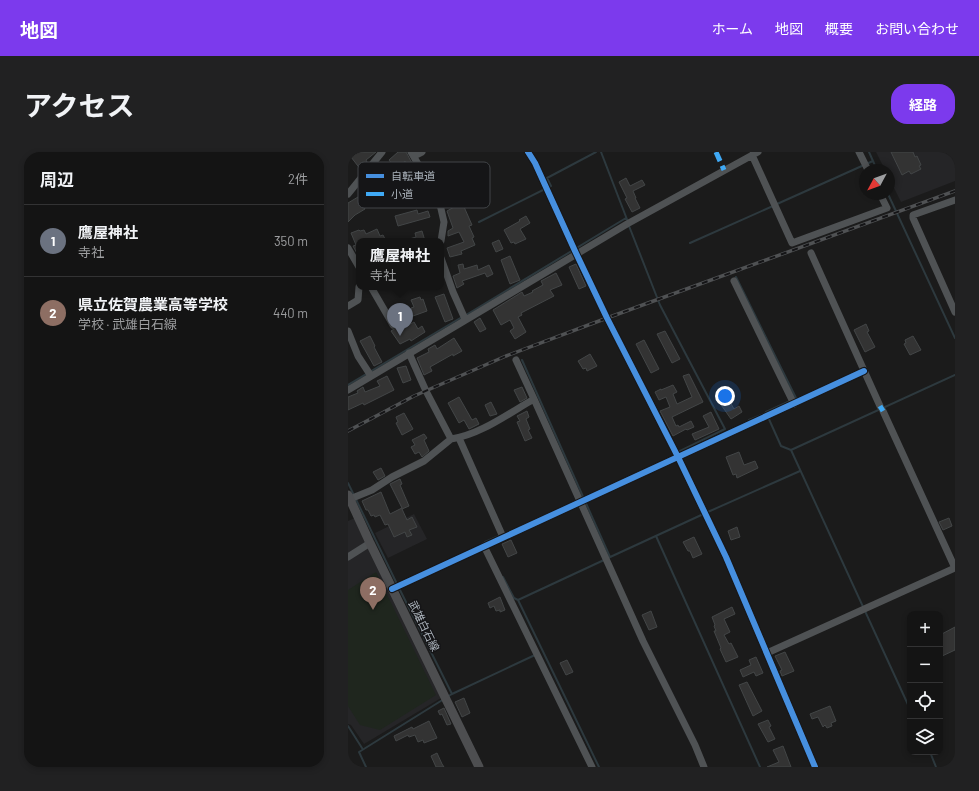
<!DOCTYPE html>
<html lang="ja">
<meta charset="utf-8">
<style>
:root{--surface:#141414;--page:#212122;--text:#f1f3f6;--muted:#9d9ea0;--line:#333334;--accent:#7c3aed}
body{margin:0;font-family:Barlow,"Noto Sans JP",sans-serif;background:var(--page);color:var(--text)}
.controls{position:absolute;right:12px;bottom:12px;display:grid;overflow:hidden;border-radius:8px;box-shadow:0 2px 6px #0003}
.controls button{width:36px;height:36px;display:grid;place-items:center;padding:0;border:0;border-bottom:1px solid var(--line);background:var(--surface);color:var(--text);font:20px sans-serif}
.compass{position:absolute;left:511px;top:12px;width:36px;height:36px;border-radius:50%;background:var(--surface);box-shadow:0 2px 6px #0003;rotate:229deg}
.you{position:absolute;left:377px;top:244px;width:14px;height:14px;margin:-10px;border:3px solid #fff;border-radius:50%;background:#1a73e8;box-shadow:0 0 0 6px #1a73e833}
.badge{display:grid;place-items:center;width:26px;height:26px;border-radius:50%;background:var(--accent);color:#fff;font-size:13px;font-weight:700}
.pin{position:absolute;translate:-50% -33px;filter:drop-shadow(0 1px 2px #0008)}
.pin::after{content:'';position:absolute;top:21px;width:14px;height:12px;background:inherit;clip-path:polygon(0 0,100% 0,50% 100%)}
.popup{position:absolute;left:8px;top:86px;width:88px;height:52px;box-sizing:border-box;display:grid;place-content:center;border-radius:8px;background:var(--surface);filter:drop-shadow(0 1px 3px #0005);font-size:13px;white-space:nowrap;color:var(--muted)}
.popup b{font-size:15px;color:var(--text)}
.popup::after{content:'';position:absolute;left:50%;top:100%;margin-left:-8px;border:8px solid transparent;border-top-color:var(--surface)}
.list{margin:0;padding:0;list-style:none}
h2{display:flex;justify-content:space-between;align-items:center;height:52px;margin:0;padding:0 16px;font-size:17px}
h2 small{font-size:13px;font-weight:400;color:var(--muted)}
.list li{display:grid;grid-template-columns:26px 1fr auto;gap:12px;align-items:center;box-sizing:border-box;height:72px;padding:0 16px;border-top:1px solid var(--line)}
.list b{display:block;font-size:15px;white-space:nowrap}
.list p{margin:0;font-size:13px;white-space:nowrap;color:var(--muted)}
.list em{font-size:13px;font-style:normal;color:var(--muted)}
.icon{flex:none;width:22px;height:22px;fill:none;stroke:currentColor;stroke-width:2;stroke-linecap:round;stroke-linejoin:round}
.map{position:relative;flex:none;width:607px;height:615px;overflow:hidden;border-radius:16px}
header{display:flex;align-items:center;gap:24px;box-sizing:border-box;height:56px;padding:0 20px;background:var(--accent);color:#fff}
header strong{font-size:19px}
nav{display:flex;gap:22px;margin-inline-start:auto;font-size:14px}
.intro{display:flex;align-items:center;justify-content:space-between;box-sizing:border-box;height:96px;padding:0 24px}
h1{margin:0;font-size:28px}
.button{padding:10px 18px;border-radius:16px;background:var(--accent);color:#fff;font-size:14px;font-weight:700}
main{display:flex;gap:24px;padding:0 24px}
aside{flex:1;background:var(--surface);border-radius:16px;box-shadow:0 2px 6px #0003}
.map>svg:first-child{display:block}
.built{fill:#252527}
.green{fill:#1f261e}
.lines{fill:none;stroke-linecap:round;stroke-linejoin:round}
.stream{stroke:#2d393e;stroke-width:2}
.building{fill:#333;stroke:#434647}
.minor{stroke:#4f5254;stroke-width:7}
.major{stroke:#4d4e50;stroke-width:9}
.rail-casing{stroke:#4f5153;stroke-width:3.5}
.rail{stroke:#151517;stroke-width:2;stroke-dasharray:6;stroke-linecap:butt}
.quiet{stroke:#3fa9f5;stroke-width:5;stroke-dasharray:10 5;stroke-linecap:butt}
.cycleway-casing{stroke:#151517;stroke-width:8}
.cycleway{stroke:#468fdf;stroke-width:6}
.labels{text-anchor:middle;stroke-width:3;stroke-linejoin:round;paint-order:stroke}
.street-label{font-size:11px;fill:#acb4bc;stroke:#151517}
.key{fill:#151517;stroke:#424549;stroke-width:1}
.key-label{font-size:11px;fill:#acb4bc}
</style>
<header>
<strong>地図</strong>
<nav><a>ホーム</a><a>地図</a><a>概要</a><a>お問い合わせ</a></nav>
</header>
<div class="intro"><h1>アクセス</h1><a class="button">経路</a></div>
<main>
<aside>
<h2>周辺<small>2件</small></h2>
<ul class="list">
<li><span class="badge" style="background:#6b7280">1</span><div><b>鷹屋神社</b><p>寺社</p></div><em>350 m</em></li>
<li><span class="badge" style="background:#8d6e63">2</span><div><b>県立佐賀農業高等学校</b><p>学校 · 武雄白石線</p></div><em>440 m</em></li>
</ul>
</aside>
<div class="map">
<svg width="607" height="615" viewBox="0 0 607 615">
<rect width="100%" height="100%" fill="#1b1b1b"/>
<path class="built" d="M528,0H607V29L553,50L541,26V18H537Z
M66,362L79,387L40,406L27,381Z
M7,366L93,546L16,592L3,573L0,572V369Z"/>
<path class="green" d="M28,420L88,543L32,578L12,573L0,554V438Z"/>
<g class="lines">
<path class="stream" d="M253,0L280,70
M521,0L529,18
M540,42L607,186
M429,52L525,9
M131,70L203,34L199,26L248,0
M281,74L312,153L377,277L330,300
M342,91L425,54
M388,125L448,246L446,247
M118,163L278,66
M174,208L262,405
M0,233L114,165
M418,260L442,249
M420,265L433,294L443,298
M401,268L418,261
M0,331L49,432
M308,384L412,615
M139,392L137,390L153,383
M260,406L362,359L452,319
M155,425L166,446L170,448
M51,436L104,542L99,545
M104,542L187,503
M562,557L443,298L607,223
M0,574L14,596
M582,600L588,615
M18,615L11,600L96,547
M251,615L170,448L256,408"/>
</g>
<path class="building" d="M11,0H28L18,8L19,10L13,18L3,5Z
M50,0H58L64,11L60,14L57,9L48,17L41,8Z
M543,0H565L567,5L569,4L573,13L571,14L573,17L563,22L561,19L554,23Z
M25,22L31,29L40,25L44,33L45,32L48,38L58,34L63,46L55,49L52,42L41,47L40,44L27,49L23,38L16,42L12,36Z
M278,26L282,34L294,28L297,33L285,39L288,46H287L292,56L284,60L277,47L279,46L271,30Z
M10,45L17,57L7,63L0,70V51Z
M113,48L124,73L121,74L126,85L124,86L127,93L113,99L114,102L102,105L99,96L116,90L111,80L100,84V79L105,76L99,59L106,55L105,52Z
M69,58L70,62L80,59L82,65L50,74L47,64Z
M178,64L182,71L172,77L178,87L167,92L166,90L163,91L156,78L172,69L171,68Z
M29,77L32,84L35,83L38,89H11V105L5,94L8,93L3,81L11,78L12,79L16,78L18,82Z
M74,79L77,89H58V88L68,85L67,81Z
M151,88L155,97L148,100L144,91Z
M162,104L172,128L162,132L153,108Z
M115,112L116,117L129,113L130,118L141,113L145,122L139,125L137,121L114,129L116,132L109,136L105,124L112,121L110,113Z
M228,112L238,134L231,137L221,115Z
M208,121L214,133L202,138L206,144L173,161L174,163L170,165L178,180L167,187L162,179L166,176L162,168L153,173L145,158L174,140L176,144L185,140L184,139L195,133L193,129Z
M96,142L105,167L97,170L87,145Z
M72,145L73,148L75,147L79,159L65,164L63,156L66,155L63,148Z
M132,166L138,177L132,180L126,170Z
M66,170L70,177L74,174L77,180L63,189L62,187L52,192L43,179L51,174L52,178Z
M518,172L521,179L519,180L527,195L517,200L506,178Z
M317,179L332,207L324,211L309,182Z
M22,184L27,194L26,195L34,210L26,214L12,189Z
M565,184L573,198L562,203L556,192L558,191L557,188Z
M106,186L114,199L105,204V202L82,215L84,219L76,223L69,206L81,200L80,197L87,193L89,197Z
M296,188L311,217L303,221L288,192Z
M242,202L249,214L239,219L238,216L235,217L230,209Z
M58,214L63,228L55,231L49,216Z
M341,222L355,250L324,265L328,274L330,273L331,275L343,269L346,275L339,278L338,277L325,284L312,259L322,255L318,245L311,248L307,240L313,237V238L325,233L329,240L325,242L329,252L344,245L335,224Z
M39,224L46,238L16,253L15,251L0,258V245L10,241L9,239L15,235L17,240L32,234L29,229Z
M174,235L179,246L172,250L166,238Z
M375,244L380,251L382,250L386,257L391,254L394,260L383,267L369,247Z
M111,245L124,268L128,266L131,272L121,277L116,268L111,271L100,251Z
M143,250L149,262L142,264L137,253Z
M179,259L181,265L178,267L182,277L180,278L184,286L177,289L169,270L172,269L169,264Z
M363,260L371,277L347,288L344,282L361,275L355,264Z
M56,261L65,277L54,283L48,271L50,270L48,265Z
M76,282L79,286L76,288L81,299L74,305L71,300L67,302L63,295L67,293L64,288Z
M391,300L396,313L407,309L410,316L389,326L388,322L385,323L378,305Z
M33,316L37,324L30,328L25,320Z
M52,327L54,332L52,333L61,354L54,357L59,368L64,365L69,375L61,378L64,383L59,385L57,380L46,385L40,372L37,373L32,363L27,365L26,363L23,364L20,358H18L14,349L33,340L42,362L54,356L42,332Z
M601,366L604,374L595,378L591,370Z
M389,375L392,385L383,388L380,379Z
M346,385L354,402L345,406L342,399H340L335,390Z
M163,388L169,401L160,405L154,392Z
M152,445L157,458L152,460V458L148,459L146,454L142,456L140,451Z
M384,455L387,462L376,467L382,480L376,483L381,492L383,491L390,505L378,510L372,497L373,496L366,479H368L366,474L367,473L364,465Z
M303,459L309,475L301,478L294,463Z
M607,475V498L592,505V483Z
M437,500L446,519L434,524L432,519L434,518L427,504Z
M408,505L415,521L408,524L406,520L395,525L392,518L403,513L401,508Z
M219,508L225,520L218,523L212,511Z
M399,530L414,559L405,564L391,533Z
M116,546L122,561L114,565L107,550Z
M482,554L488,569L483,571L484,574L479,576L477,573L475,575L470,565L464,567L462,562Z
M96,556L103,572L99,573L94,562L92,563L90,559Z
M420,568L423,574L421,575L427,587L420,590L410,572Z
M81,569L89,586L76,591L75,588L70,590L67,583L61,585L60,583L48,589L46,584L64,575L65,577Z
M435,594L443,615H419L431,610L425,598Z
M89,601L94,612L96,615H88L83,604Z"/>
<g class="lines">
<path class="minor" d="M63,0L91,48L96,70L93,89
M180,0L187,11L227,99L259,166L330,305L378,405L467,615
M511,0L520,18
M404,3L444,91L539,56L532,42
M66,4L74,0
M0,42L34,0
M607,48L565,63V66L607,160
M0,96L11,115
M463,101L532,254
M93,106L105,140L117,167
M386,129L446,252
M23,135L45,173
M0,154L10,148L11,135
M0,179L10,204L23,224
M168,208L186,247
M0,238L279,72L410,0
M535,259L607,416
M111,286L155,385
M103,287C132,283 161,261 186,247L295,489L347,593L356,615
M2,347L24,338L44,325L76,309L103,287L78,239L61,201
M136,394L244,615
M0,405L22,391
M44,437L516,219
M419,501L607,416"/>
<path class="major" d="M0,343L22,391L131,615"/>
<g class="rail-casing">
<path id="rail" d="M0,279L66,244L158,204L259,166L607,39"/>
</g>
<use href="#rail" class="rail"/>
<path class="quiet" d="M368,0L376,18
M532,254L535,259"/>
<g class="cycleway-casing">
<path id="cycleway" d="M180,0L187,11L227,99L259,166L330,305L378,405L467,615
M44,437L516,219"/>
</g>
<use href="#cycleway" class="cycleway"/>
</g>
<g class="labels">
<g class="street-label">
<text transform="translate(76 474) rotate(64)" y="4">武雄白石線</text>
</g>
</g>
<rect x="10" y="10" width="132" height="46" rx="6" class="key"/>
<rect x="18" y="22" width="18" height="4" fill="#468fdf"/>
<rect x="18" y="40" width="18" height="4" fill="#3fa9f5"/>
<g class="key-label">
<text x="43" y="28">自転車道</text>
<text x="43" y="46">小道</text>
</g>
</svg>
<div class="controls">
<button>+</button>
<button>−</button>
<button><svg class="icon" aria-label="locate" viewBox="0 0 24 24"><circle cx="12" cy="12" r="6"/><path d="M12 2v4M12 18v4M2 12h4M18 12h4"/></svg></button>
<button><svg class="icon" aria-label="layers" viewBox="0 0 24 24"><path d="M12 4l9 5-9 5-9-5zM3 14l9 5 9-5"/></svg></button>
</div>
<svg class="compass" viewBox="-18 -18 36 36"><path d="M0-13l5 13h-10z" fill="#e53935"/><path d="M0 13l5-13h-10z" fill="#9d9ea0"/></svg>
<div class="you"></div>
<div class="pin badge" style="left:52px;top:184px;background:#6b7280">1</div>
<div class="popup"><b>鷹屋神社</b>寺社</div>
<div class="pin badge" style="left:25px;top:458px;background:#8d6e63">2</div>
</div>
</main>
